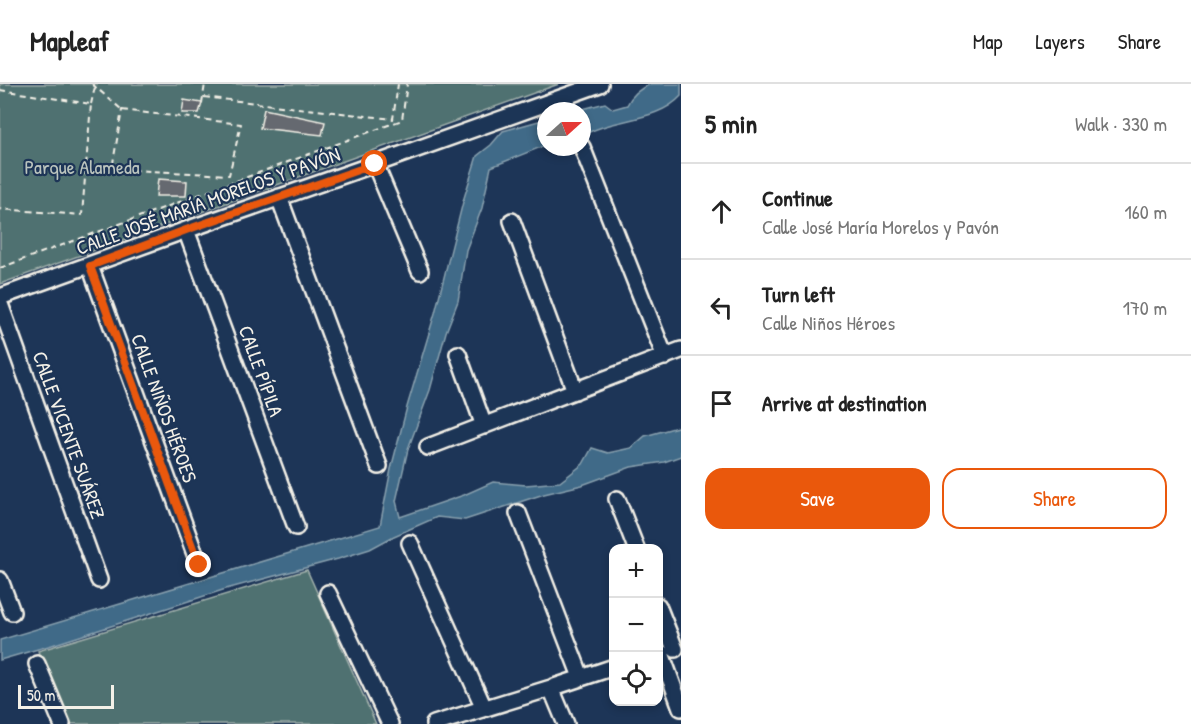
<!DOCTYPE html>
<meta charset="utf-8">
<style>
:root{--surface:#fff;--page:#f6f6f6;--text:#222;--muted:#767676;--line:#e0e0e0;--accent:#ea580c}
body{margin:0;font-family:"Patrick Hand",sans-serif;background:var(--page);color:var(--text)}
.controls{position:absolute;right:18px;bottom:18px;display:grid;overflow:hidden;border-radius:12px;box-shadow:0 3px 9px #0003}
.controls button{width:54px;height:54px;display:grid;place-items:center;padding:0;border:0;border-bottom:2px solid var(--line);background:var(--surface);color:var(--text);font:30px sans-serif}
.compass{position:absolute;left:537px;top:18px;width:54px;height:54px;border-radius:50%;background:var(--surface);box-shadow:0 3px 9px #0003;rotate:69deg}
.scale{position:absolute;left:18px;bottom:15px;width:96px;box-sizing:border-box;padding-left:6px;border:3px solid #f4f1e8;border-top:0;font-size:16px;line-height:21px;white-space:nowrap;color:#f4f1e8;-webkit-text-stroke:4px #1d3557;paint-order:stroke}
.stop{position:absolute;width:18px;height:18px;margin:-14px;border:4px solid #ea580c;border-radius:50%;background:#fff}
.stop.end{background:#ea580c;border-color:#fff;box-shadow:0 2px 6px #0008}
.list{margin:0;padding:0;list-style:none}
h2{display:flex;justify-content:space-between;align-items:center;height:78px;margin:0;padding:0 24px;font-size:26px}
h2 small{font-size:20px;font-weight:400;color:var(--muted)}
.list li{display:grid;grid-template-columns:39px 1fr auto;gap:18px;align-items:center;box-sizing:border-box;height:96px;padding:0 24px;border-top:2px solid var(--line)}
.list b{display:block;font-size:22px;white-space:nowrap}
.list p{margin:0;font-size:20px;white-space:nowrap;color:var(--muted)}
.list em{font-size:20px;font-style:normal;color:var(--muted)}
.actions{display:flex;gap:12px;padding:18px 24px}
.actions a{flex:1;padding:14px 0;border:2px solid var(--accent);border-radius:18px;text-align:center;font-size:21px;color:var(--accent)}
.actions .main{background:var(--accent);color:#fff}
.icon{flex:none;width:33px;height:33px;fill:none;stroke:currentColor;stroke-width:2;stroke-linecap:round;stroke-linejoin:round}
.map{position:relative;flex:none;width:681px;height:640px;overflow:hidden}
header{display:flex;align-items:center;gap:36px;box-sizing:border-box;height:84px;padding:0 30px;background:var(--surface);border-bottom:2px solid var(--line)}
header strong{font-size:28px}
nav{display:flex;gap:33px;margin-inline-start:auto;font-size:21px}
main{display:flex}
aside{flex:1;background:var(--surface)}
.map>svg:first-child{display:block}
.green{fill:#507171;stroke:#a2b1ac;stroke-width:1.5}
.water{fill:#406a88;stroke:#88a0ae;stroke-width:1.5}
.building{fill:#65696f;stroke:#f4f1e8;stroke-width:1.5}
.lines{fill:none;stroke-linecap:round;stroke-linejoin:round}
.street-casing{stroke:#f4f1e8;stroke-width:20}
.path{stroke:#f4f1e8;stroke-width:2;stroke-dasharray:6 4.5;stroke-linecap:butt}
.street{stroke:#1d3557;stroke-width:15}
.route{stroke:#ea580c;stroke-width:8}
.labels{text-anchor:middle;stroke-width:4.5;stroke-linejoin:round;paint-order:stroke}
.park-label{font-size:20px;fill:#bbc4be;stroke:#1d3557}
.street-label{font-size:20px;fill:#f4f1e8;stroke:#1d3557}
</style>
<header>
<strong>Mapleaf</strong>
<nav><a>Map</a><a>Layers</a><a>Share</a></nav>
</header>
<main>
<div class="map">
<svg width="681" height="640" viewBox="0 0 681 640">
<rect width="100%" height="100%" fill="#1d3557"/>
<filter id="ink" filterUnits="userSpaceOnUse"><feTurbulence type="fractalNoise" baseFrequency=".0167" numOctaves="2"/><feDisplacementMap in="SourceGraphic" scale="12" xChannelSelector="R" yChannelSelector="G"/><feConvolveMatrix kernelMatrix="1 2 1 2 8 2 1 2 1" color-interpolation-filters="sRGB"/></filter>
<g filter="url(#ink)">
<path class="green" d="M0,0H559L0,200Z
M307,486L376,640H67L38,567Z"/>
<path class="water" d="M651,0H681V12C658,38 611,34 582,52V27H575L605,19L613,25L627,21C632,11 640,4 651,0Z
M546,35V61L491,83L482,124L466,166L458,217L446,248L430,306L408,365L396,417L400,433L464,411L493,398L526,401L560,398L583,380L592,364L608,369L631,364L645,352L681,342V372L664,378L631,383L582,401L544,410L465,436L437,433L394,452L370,465L338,475L226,505L52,561L0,576V556L380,442L391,385L407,323L435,229L464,114L477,72L491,61L503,47Z"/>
<path class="building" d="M184,16L202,19L199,29H182Z
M264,25L325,38L322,51L260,44Z
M158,95L187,97L186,112H156Z"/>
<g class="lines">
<g class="street-casing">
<path id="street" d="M582,63L665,273
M375,80L420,187
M279,113L379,382
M512,137L575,307
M186,146L296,443
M90,182L199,481
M0,213L186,146L375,80L600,0
M0,220L99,496
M458,270L484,342
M428,363L681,266
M617,415L636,464
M518,429L581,593
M410,459L484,624
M0,496L12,528
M328,509L390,640
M658,522L675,565
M661,569L681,624
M37,580L62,640
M551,604L566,640
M434,640L551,604L614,583"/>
</g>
<path class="path" d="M92,0L122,26
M0,6L91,20L82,131L0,125
M204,13L393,35L398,0
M202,19L205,0
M91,20L95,3
M122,26L241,40L229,91L112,85Z
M0,184L402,36L407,0"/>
<use href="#street" class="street"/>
</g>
</g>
<g class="lines" filter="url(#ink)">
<path class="route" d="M199,481L90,182L186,146L375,80"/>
</g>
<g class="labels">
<g class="park-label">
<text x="82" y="90">Parque Alameda</text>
</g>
<g class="street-label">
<text transform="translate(208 117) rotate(-20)" y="7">CALLE JOSÉ MARÍA MORELOS Y PAVÓN</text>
<text transform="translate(261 287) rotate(70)" y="7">CALLE PÍPILA</text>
<text transform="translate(164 324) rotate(70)" y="7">CALLE NIÑOS HÉROES</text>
<text transform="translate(69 351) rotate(70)" y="7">CALLE VICENTE SUÁREZ</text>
</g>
</g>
</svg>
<div class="controls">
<button>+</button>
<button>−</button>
<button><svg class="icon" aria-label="locate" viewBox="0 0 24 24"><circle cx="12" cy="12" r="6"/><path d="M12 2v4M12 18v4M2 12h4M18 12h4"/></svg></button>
</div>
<svg class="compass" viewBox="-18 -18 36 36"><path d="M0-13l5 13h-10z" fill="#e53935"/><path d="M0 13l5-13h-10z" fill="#767676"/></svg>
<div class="scale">50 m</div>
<div class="stop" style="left:375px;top:80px"></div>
<div class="stop end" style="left:199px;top:481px"></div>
</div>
<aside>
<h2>5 min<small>Walk · 330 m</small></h2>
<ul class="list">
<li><svg class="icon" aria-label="ahead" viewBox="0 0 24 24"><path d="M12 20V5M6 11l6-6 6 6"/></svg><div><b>Continue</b><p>Calle José María Morelos y Pavón</p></div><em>160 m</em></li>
<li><svg class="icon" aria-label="left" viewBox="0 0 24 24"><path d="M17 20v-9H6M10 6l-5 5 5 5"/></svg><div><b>Turn left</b><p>Calle Niños Héroes</p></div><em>170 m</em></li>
<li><svg class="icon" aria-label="arrive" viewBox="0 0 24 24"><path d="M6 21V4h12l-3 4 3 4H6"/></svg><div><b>Arrive at destination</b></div></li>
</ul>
<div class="actions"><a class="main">Save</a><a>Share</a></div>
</aside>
</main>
